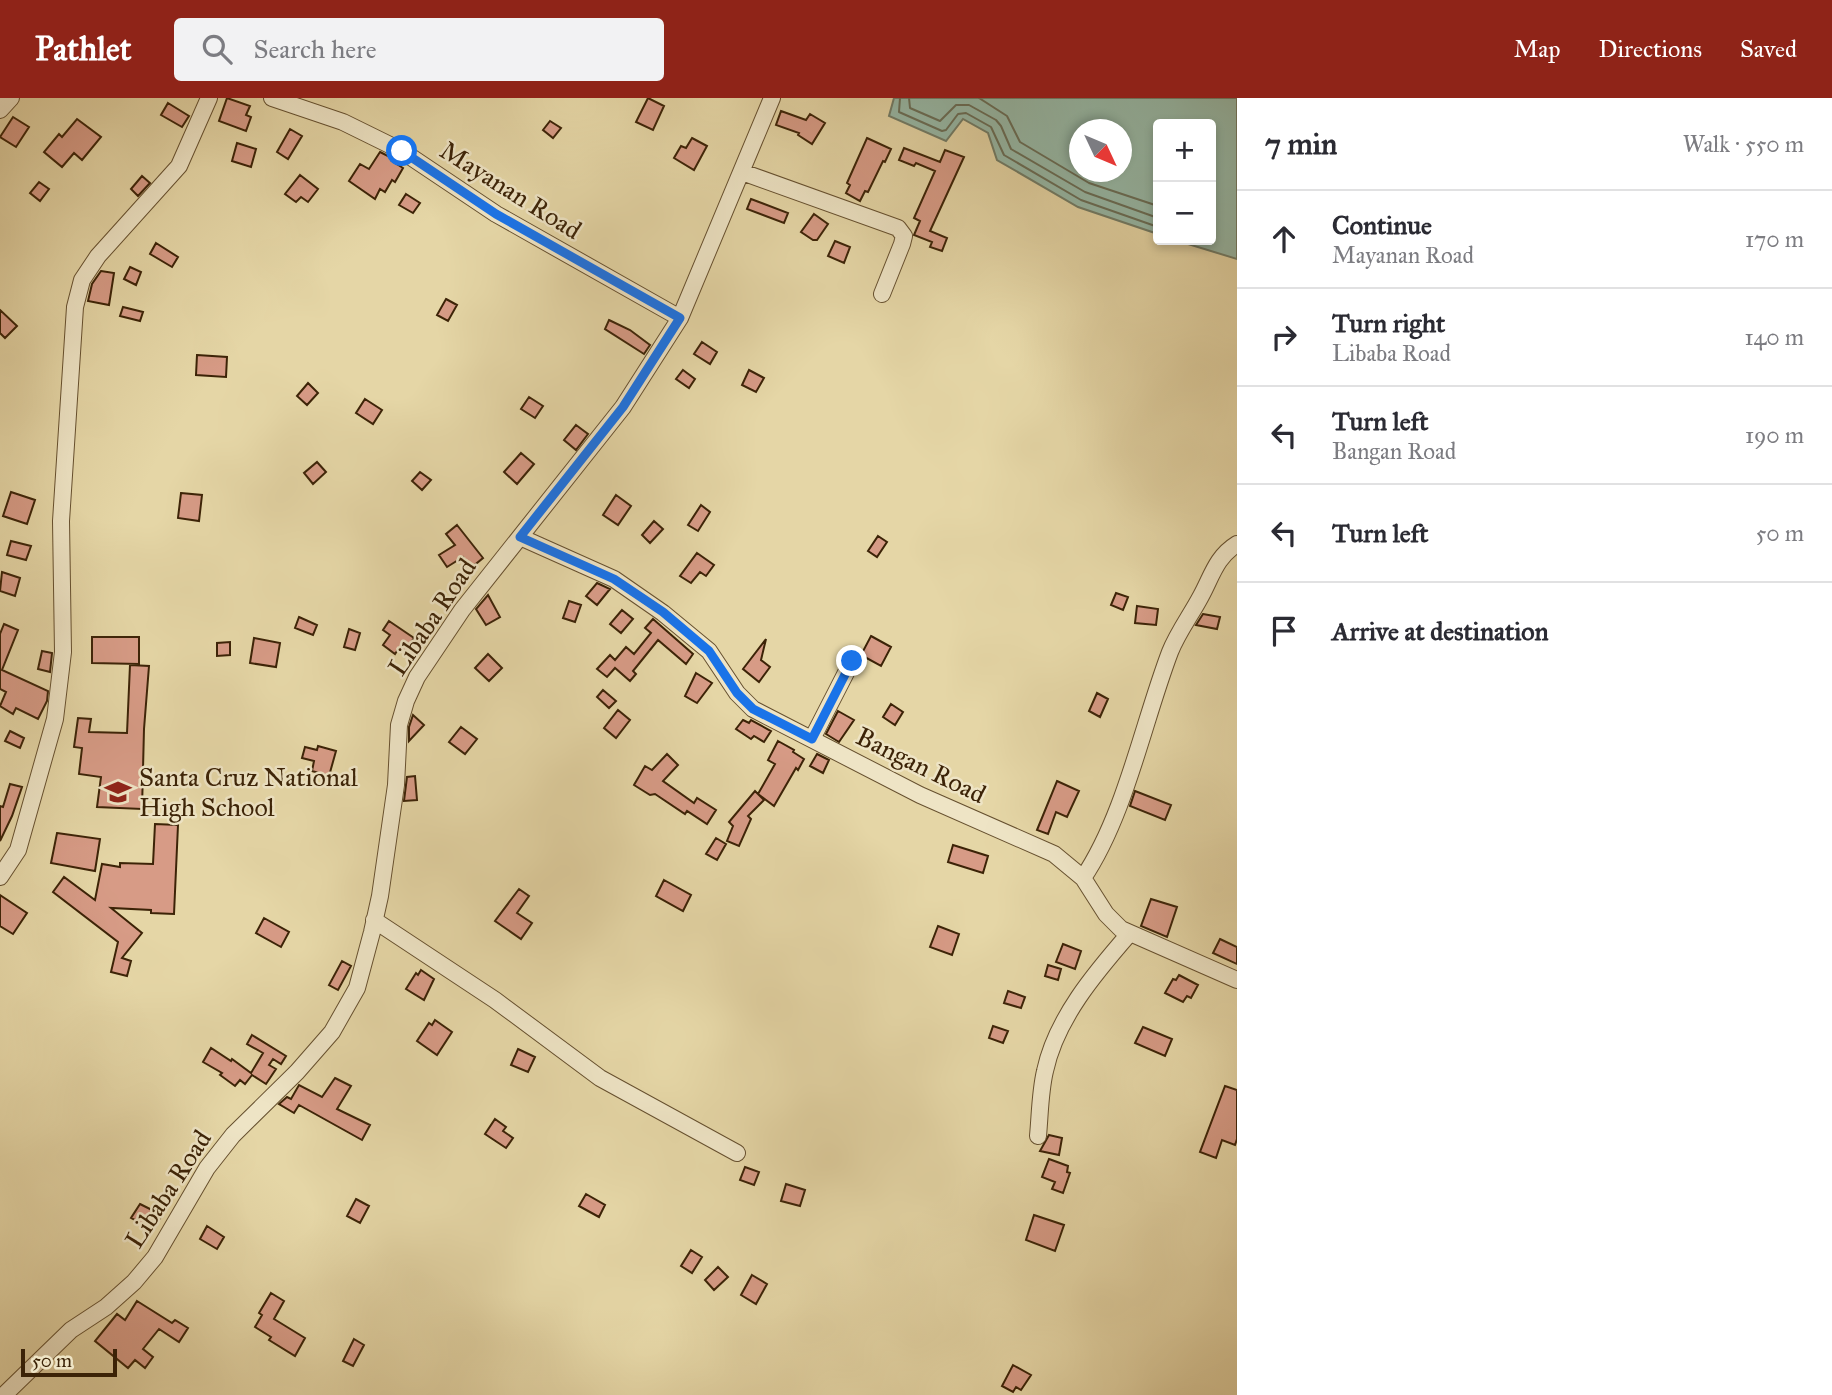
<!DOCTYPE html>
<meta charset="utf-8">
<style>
:root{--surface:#fff;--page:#f2f2f3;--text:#2b2b33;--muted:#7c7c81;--line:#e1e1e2;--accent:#8f2418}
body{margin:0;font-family:"IM FELL Great Primer",serif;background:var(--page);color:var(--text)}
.controls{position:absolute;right:21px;top:21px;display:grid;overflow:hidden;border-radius:7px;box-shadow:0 4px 10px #0003}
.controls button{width:63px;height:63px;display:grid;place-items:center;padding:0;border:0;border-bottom:2px solid var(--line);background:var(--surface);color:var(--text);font:35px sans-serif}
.compass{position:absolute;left:1069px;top:21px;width:63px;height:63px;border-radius:50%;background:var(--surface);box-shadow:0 4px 10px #0003;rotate:134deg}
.scale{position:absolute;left:21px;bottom:18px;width:96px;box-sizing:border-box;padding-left:7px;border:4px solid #3c2307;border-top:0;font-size:19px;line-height:24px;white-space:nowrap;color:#3c2307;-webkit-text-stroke:5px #eee4c5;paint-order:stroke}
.stop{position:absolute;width:21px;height:21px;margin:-16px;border:5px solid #1a73e8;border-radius:50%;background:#fff}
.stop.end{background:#1a73e8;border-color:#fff;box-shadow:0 2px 7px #0008}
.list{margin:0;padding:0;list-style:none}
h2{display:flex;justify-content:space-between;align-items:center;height:91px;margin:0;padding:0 28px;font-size:30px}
h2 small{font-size:23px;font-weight:400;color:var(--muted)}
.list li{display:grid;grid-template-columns:46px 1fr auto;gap:21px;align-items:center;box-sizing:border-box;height:98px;padding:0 28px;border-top:2px solid var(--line)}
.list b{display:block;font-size:26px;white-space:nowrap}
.list p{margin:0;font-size:23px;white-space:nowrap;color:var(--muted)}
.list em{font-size:23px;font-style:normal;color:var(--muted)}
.icon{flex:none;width:38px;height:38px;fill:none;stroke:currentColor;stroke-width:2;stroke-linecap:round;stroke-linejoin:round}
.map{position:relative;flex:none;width:1237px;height:1297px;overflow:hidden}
header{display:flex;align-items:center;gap:42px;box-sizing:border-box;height:98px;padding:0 35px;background:var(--accent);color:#fff}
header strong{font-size:33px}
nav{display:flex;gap:38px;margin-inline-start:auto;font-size:24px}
.search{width:490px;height:63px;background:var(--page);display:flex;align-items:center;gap:18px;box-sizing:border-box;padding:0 24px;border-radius:7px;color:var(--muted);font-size:26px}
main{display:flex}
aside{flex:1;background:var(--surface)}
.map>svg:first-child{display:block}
.water{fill:#96b9a8;stroke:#727d68;stroke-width:2;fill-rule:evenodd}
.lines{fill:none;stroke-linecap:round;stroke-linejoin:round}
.shore{stroke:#696e58;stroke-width:2}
.building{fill:#d79b86;stroke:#3c2307;stroke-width:2}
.street-casing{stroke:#66502f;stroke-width:18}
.street{stroke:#eee4c5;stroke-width:16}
.route{stroke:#1a73e8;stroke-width:9}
.labels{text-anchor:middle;stroke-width:5;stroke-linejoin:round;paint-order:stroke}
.street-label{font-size:26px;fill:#3c2307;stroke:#eee4c5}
.poi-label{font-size:26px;fill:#3c2307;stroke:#eee4c5;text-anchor:start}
</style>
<header>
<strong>Pathlet</strong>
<div class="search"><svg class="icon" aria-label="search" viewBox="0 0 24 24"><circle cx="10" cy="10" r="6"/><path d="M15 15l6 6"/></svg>Search here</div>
<nav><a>Map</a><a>Directions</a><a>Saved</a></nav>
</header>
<main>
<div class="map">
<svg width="1237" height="1297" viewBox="0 0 1237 1297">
<rect width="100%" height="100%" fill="#e5d6a6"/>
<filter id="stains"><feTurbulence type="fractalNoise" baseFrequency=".00286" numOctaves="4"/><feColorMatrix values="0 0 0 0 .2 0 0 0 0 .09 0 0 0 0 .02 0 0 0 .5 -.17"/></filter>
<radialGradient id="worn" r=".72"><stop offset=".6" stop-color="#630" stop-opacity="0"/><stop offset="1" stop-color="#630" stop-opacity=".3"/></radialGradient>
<path class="water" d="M894,0H1237V161L1175,142H1211V26H1158V136L1078,109L997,62L988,35L963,21L946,43L889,18ZM1080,32H1122V74H1080Z"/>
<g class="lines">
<path class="shore" d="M900,0L899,14L942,33L946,32L958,16L966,15L991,29L1004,57L1081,102L1158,129
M909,0L910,10L940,23L956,7H969L996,22L1001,28L1011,51L1085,94L1158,120
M979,0L1007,18L1020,44L1089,85L1158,108"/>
</g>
<path class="building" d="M227,0L250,8L246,17L251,19L246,33L219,23Z
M648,0L664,8L653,32L636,24Z
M168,5L189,18L182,29L161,17Z
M781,13L806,22L810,16L825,25L812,46L798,37L799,35L776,27Z
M13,19L29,29L16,49L0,39Z
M77,21L101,39L82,62L74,55L62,69L44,54L59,36L62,39Z
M550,23L561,30L553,40L543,32Z
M290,31L302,38L288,61L277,54Z
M692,40L707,48L694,72L674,60L681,48L686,50Z
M867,40L891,51L885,64L883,63L868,94L865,93L860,103L846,95L850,87L847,85Z
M237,45L256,51L251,69L232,63Z
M904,50L940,64L945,52L964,59L930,133L947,140L942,153L930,149L932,144L914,137L920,123L914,120L935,73L916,65L914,68L899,62Z
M380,54L394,61L392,63L403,70L395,84L392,82L385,94L380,91L375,101L349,83L360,66L369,71Z
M300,77L318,91L308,104L301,99L296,104L285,96Z
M142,78L150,85L138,98L131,91Z
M39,84L49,91L40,103L30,95Z
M406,96L420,105L413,115L399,107Z
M751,101L788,115L784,125L747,111Z
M814,116L828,126L817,142H813L801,134Z
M835,143L850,149L844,165L828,158Z
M156,145L178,159L172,169L150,156Z
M130,169L141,174L136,187L124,181Z
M101,173L114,175L109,207L88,203L92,186Z
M446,201L457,207L448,223L437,217Z
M123,209L143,214L140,223L120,218Z
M0,212L17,228L5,240L0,235Z
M609,222L630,232L650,247L644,256L605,231Z
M702,244L717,254L710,266L694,256Z
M197,257L227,259L226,279L196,277Z
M683,272L695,281L689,290L676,281Z
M749,272L764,280L756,294L742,287Z
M308,285L318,295L307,307L297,298Z
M529,299L543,308L535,320L521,311Z
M365,301L382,312L373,326L356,315Z
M576,327L588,336L576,352L564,342Z
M521,355L534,366L517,386L504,374Z
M317,364L326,374L313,386L304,375Z
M420,374L431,382L422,392L412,383Z
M11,394L35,402L27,426L3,418Z
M181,395L202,397L199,423L178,420Z
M616,397L631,408L618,427L603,417Z
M701,407L710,414L698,433L688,427Z
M654,423L663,431L650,445L642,437Z
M457,427L483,460L472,469L463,459L447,469L439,457L455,447L446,436Z
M878,438L887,444L877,459L868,453Z
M11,443L31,448L26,462L7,457Z
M697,455L714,467L706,478L700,474L691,485L680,478Z
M2,474L20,480L15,498L0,493Z
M597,485L610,491L597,507L586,498Z
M1116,495L1128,499L1123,512L1111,507Z
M488,497L500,519L486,527L476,511Z
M569,503L581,507L575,524L563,520Z
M1137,508L1158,511L1156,527L1135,525Z
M622,512L633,521L621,535L610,526Z
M1203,516L1220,519L1217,531L1196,527Z
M299,519L317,527L313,537L295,530Z
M653,521L693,556L686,566L658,542L633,573L636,576L630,583L615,570L607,579L597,571L610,557L615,562L626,549L634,556L651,535L645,530Z
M389,523L414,540L404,554L399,550L395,556L383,547L390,537L383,532Z
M4,526L18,532L2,572L48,593L47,603L38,621L16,610L13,616L0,608L6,594L0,591V536Z
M349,531L360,535L355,552L344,549Z
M871,538L891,549L881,568L861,557Z
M92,539H139V566L92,565Z
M254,540L280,545L276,569L250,565Z
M766,541L761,562L770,569L759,584L743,571Z
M230,544V557L217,558V545Z
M42,553L52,555L50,574L38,571Z
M488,556L502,570L489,583L475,570Z
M130,567L149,568L144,631L142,711L97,709L101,679L79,676L82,650L74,649L78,620L91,621L89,634L127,635Z
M696,575L712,585L697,605L685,598Z
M603,592L616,603L609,610L597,599Z
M1097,595L1108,601L1100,619L1089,613Z
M891,606L903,614L895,627L883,619Z
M618,612L630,622L616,640L604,630Z
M838,613L854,622L839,644L826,636Z
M413,617L424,627L409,643V629Z
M743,622L749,625L751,622L771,633L764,644L754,638L751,641L736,631Z
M461,629L477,641L465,656L449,644Z
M10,633L24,640L20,650L5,643Z
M778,643L794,652L793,654L804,661L798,672L796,670L774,708L758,696L775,666L768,662Z
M318,648L336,653L329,678L312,673L314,663L302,660L305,649L317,652Z
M667,656L678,667L663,683L694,705L697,700L716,712L707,726L687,713L685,716L655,696L650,697L634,687L645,668L652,672Z
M817,656L829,662L823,675L810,668Z
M415,678L417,702L404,703L407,679Z
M1057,683L1079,693L1067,719L1056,714L1048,736L1037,732Z
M10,686L22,689L12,718L0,743V708L3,709Z
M755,693L764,702L748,718L751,721L739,748L727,743L733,728L729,724Z
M1135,693L1171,707L1165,722L1130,708Z
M155,726L178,727L174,816L151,815V812L111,810L142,835L122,860L131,863L127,878L111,874L118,844L53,794L64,779L95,802L102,766L120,769V765L153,766Z
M57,735L100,741L95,773L51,765Z
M716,740L726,746L717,762L706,756Z
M953,747L988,758L983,775L948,764Z
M664,782L691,797L683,813L656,798Z
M519,791L529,798L517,815L532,825L521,841L495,823Z
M0,797L27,815L13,836L0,828Z
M1151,801L1177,809L1167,839L1141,828Z
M264,820L289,834L281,849L256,835Z
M938,828L959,836L952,857L930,849Z
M1220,841L1237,849V866L1213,855Z
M1063,846L1081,853L1075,871L1056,864Z
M342,863L351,868L338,892L329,887Z
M1048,867L1061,871L1058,882L1045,878Z
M421,872L434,881L424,902L406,891L416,875L418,877Z
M1179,877L1198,887L1191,900L1187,898L1183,904L1165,895L1173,881L1176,882Z
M1008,893L1025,899L1021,910L1004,905Z
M435,922L452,934L437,957L417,943L429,925L432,927Z
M993,928L1008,933L1003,945L989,940Z
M1143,929L1172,941L1165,958L1135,945Z
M252,937L286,958L281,966L273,961L269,967L276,971L266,986L252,977L245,986L240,982L235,988L220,977L222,975L203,964L211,950L231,963L232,961L251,975L263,955L247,946Z
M518,951L535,959L528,974L511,967Z
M335,980L351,988L337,1011L370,1027L362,1042L299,1007L294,1015L279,1006L287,999L291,1001L299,987L322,999Z
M1225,988L1237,992V1041L1235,1047L1222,1042L1216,1060L1200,1054Z
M495,1021L506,1029L503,1033L513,1040L506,1050L485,1036Z
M1049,1037L1062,1040L1059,1057L1040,1053Z
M1049,1061L1068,1068L1067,1074L1070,1075L1063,1095L1052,1091L1055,1084L1042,1079Z
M745,1069L759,1074L754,1087L740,1082Z
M786,1086L805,1092L800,1108L781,1103Z
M586,1096L605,1107L599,1119L579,1108Z
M356,1101L369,1108L360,1125L347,1118Z
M140,1106L162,1117L153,1132L131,1120Z
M1034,1117L1064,1127L1055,1153L1026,1142Z
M207,1128L224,1139L217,1151L200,1141Z
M691,1152L702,1159L692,1175L681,1168Z
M718,1169L728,1179L714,1192L705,1182Z
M752,1177L767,1186L756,1206L741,1197Z
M271,1195L284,1203L274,1221L305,1240L295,1258L269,1242L271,1239L255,1229L262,1217L259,1215Z
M137,1203L172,1225L175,1222L188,1230L179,1244L159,1231L143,1251L153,1259L145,1270L135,1262L128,1270L95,1243L117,1216L125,1222Z
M354,1241L364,1247L353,1268L343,1263Z
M1013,1267L1031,1277L1021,1292L1016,1289L1013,1294L1002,1288Z"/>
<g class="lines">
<g class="street-casing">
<path id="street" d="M272,0L343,24L402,53L496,116L680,220
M0,12L11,0
M742,74L898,130L904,138L902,146L882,196
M520,439L614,481L663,515L709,553L737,595L753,611L920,697L1054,756L1083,780L1106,816L1121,831L1237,882
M812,641L852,563
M0,779L18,752L55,621L63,554L61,423L75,209L82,182L98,158L179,68L209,0
M1083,780C1125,718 1143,625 1170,554C1178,534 1191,517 1201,498C1212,478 1216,459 1237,446
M374,822L495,902L600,980L737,1055
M1038,1038C1040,1017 1040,994 1045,973C1056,921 1095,875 1129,836
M4,1297L71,1232L106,1209L134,1184L155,1159L207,1070L233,1037L297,974L332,934L357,890L372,834L380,798L396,687L399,627L406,603L417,579L462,512L623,309L680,220L772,0"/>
</g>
<use href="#street" class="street"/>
</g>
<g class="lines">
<path class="route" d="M402,53L496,116L680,220L623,309L520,439L614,481L663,514L709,553L737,595L753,611L812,641L852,563"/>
</g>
<defs>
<g id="school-bare" transform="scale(2.1)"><path d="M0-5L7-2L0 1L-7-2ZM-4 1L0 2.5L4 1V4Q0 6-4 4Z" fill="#8f2418" stroke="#eee4c5" stroke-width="2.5" paint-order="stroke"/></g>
</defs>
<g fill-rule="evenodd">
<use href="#school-bare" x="118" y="694"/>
</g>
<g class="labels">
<g class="street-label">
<text transform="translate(511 92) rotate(32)" y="9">Mayanan Road</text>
<text transform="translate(432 519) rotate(-56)" y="9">Libaba Road</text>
<text transform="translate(921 667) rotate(26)" y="9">Bangan Road</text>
<text transform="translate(168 1091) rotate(-57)" y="9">Libaba Road</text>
</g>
<g class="poi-label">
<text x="139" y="688">Santa Cruz National<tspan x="139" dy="30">High School</tspan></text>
</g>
</g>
<rect width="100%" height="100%" filter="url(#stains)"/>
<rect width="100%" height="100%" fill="url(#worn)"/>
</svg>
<div class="controls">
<button>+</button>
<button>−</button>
</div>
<svg class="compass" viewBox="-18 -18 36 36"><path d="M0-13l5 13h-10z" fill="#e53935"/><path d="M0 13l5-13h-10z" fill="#7c7c81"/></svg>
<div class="scale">50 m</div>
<div class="stop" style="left:402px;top:53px"></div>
<div class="stop end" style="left:852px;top:563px"></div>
</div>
<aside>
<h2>7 min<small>Walk · 550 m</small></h2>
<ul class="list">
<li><svg class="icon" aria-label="ahead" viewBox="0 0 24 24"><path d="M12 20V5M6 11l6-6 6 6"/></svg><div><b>Continue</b><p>Mayanan Road</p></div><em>170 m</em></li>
<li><svg class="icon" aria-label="right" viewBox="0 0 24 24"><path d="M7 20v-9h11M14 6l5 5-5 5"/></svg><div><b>Turn right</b><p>Libaba Road</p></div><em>140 m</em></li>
<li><svg class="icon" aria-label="left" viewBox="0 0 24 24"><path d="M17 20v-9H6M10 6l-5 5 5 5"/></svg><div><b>Turn left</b><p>Bangan Road</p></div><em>190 m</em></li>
<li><svg class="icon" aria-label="left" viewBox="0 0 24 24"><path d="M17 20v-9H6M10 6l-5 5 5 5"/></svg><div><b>Turn left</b></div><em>50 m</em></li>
<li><svg class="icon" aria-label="arrive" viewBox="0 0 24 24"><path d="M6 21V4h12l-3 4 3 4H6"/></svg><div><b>Arrive at destination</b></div></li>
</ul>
</aside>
</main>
